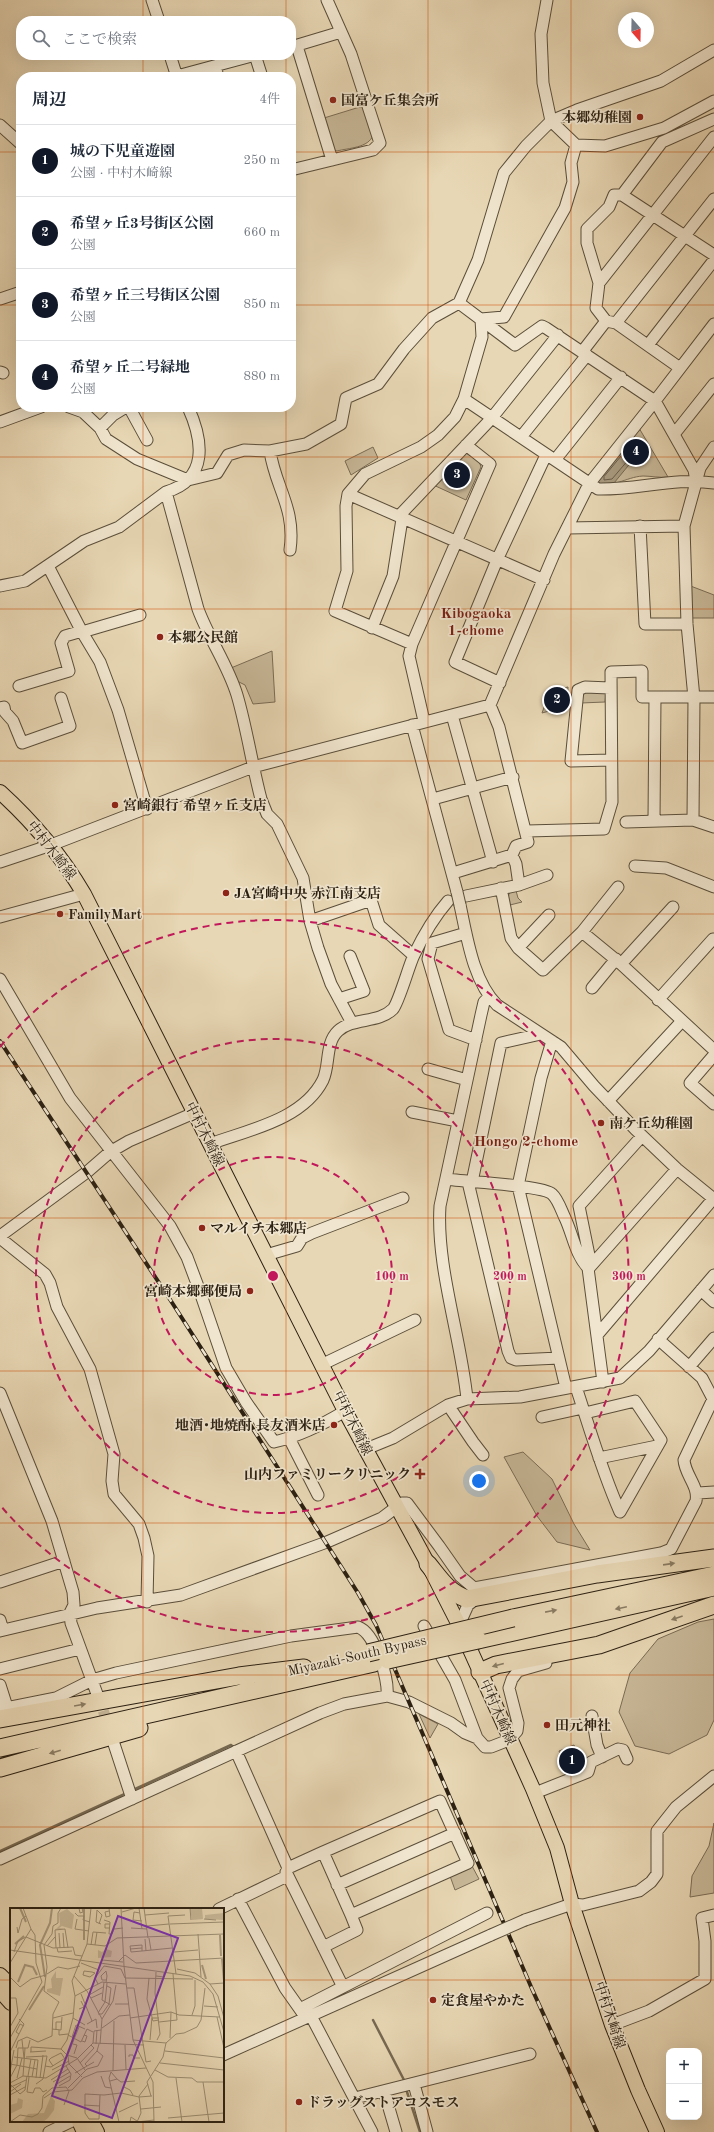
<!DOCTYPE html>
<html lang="ja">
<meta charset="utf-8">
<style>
:root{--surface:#fff;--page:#f6f6f7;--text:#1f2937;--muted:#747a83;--line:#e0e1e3;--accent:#111827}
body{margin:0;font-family:"Old Standard TT","Noto Serif JP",serif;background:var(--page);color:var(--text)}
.controls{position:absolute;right:12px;bottom:12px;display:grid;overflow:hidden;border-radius:8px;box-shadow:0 4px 16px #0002}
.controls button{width:36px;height:36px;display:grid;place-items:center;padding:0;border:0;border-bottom:1px solid var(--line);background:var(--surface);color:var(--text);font:20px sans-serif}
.compass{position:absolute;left:618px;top:12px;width:36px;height:36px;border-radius:50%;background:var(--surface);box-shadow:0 4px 16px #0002;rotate:160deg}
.you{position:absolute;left:479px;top:1481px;width:14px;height:14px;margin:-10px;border:3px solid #fff;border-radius:50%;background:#1a73e8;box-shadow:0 0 0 6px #1a73e833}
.badge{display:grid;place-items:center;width:26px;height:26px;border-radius:50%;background:var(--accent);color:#fff;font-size:13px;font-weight:700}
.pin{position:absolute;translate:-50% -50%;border:2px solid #fff;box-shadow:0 1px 4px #0006}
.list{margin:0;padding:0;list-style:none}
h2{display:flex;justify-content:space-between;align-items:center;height:52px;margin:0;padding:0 16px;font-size:17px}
h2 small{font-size:13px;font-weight:400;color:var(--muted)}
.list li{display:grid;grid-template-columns:26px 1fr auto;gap:12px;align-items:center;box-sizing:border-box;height:72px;padding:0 16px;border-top:1px solid var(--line)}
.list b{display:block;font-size:15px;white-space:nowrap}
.list p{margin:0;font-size:13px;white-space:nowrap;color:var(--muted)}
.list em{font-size:13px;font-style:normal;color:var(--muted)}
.icon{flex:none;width:22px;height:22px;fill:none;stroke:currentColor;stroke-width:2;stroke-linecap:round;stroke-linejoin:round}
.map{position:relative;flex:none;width:714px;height:2132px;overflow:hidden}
.search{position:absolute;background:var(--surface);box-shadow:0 4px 16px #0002;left:16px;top:16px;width:280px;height:44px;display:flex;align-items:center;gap:10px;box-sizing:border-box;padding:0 14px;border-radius:16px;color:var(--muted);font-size:15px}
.panel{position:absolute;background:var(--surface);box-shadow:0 4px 16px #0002;left:16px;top:72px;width:280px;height:340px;border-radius:16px}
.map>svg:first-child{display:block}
.green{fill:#c8b898;stroke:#7a6c55}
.water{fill:#a8997d;stroke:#766952}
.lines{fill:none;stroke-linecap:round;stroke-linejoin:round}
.shore{stroke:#6a5c48;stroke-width:1}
.stream{stroke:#766952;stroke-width:2.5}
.minor-tunnel{stroke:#c2b294;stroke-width:11;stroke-dasharray:11 5.5;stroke-linecap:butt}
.minor-casing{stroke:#5a4e3a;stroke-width:13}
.major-casing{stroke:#2b2012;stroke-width:16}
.highway-casing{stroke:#2b2012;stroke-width:19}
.minor{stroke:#f0e5ce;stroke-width:11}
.major{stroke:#e8d7b4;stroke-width:14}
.highway{stroke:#e8d7b4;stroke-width:17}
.rail-casing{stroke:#2b2012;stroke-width:4}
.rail{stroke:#f0e5ce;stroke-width:2.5;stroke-dasharray:8;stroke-linecap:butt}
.minor-bridge-casing{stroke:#5a4e3a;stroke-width:13;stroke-linecap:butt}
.highway-bridge-casing{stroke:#2b2012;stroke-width:19;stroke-linecap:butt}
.minor-bridge{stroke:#f0e5ce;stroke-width:11}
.highway-bridge{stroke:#e8d7b4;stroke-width:17}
.oneway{fill:#8a7c63}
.grid{fill:none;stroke:#cc500d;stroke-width:1;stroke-opacity:0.55}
.ring{fill:none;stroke:#c2185b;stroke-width:2;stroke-dasharray:7 5}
.poi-dot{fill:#8f2418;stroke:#f0e5ce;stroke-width:1.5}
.labels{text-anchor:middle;stroke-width:3.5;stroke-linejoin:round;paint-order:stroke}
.poi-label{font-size:14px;font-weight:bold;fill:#2b2012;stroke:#f0e5ce;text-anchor:start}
.street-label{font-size:14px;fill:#2b2012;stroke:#f0e5ce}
.neighbourhood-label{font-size:15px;font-weight:bold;fill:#7a1f14;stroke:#f0e5ce}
.inset-river{fill:none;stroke:#a8997d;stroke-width:2}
.inset-road{fill:none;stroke:#9c8e73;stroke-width:1}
.view{fill:#7b2cbf;fill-opacity:0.15;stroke:#7b2cbf;stroke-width:2}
.inset-edge{fill:none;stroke:#2b2012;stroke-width:2}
.centre{fill:#c2185b;stroke:#f0e5ce;stroke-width:2}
.ring-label{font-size:12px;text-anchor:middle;font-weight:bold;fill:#c2185b;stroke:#f0e5ce;stroke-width:3.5;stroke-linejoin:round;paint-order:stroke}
</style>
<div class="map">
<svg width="714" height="2132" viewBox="0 0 714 2132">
<rect width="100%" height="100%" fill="#e8d7b4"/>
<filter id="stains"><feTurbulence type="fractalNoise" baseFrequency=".005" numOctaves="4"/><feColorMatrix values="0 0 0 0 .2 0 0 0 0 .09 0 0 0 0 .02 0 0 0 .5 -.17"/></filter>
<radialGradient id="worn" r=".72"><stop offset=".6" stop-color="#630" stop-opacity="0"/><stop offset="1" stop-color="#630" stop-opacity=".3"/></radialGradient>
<path class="green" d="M363,106L373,135C369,148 348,148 337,151L334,150L324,118Z
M639,428L668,477C659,478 651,476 643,476C625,477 612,490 594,481Z
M373,447L378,458L351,475L345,461Z
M464,452L479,461L481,467L466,500L429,483Z
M688,585L714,595V618H691Z
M272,651L275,702L253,704L245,685L235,680L231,668Z
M568,687L567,706L542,713L550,691Z
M583,691L606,692L605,702L581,703Z
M515,887L518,898L522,902L510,905C507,897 508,892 515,887Z
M523,1452L552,1479L574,1524L590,1550L557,1542L537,1516L504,1457Z
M714,1619V1720L707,1735L669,1754L635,1746L619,1712L630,1673L658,1639L698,1622Z
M419,1714L438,1724L430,1738Z
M574,1745L584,1771L569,1777L559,1751Z
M714,1823V1893L690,1897L692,1876L709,1846Z
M472,1866L479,1879L455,1890L450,1876Z"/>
<path class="water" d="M630,440L642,449L614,483L601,484L595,481Z"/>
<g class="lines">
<path class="shore" d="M629,447L634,449L635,452L612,479L604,480V477Z"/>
<path class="stream" d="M133,1790L231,1745L233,1747
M0,1851L127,1793
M373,2020L404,2080
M407,2092L420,2132"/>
<path class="minor-tunnel" d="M98,1695L109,1728"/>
<g class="minor-casing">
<path id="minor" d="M152,0L159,21
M547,0L541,34L543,83L551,121L576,145L605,146L641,135L664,128L714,101
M297,46L332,160
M291,47L341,32
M170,55L177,77
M255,55L262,77
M215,66L218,77
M177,76L255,55
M0,125L21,144
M291,170L373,150L380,143L351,54L327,0
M622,195L662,142L714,119
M599,283L714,137
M0,299L21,292
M459,303L515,345L542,326L546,328L655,401L694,470L696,481
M481,319L504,317L565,208L573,182L571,163L576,145
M616,323L714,199
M648,345L714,260
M582,352L606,321
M680,368L616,323L606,321L596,308L599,283L587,243V229L609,207L614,195H622L714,255
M0,372L3,373
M464,399L598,489C637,490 675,477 714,483
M69,407L83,412L100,428
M126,407L113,415L100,428L106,439L137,459L188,480L217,473L228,455L244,450L270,451L306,444L341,424L346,398L378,384L404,349L432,318L459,303L478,260L504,173L526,146L551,121L577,110L661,81L714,50
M129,407L147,440
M0,422L41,407
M675,433L714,384
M521,437L587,355
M270,451C275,487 296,508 290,550
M555,460L621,377
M166,492L198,609C209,639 228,665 237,695C247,729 252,765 261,799L267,814L277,824L303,878L310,921L318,948L331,984L352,1023
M348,494L544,580
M399,516L491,419L558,335
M640,526L645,624H687
M567,528L684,526
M48,566L82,632L100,662L118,710L147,809
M0,586L25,581L84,541L119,527L166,492C209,479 203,440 188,407
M372,628L393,576L402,519
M82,632L140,615
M412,644L335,611L347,571L346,506L348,494L365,474L421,447L438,435L455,417L464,399L482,337L481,319
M500,683L455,662L497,560L546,455
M19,686L69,671L61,643L65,636L82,631
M610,688L585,687L578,690L571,761L611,760
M0,708L4,707L5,712L13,721L22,743L70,726L61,698
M452,715L493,862
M424,721L409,656L412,644L490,464L466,445
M412,725L457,892
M433,799L513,777
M693,820L694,698L687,624L684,526L700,468L714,447
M654,821L655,698
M626,822L693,820L714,827
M527,831L604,829L612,802L611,672L642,671V697H714
M512,855L516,864L519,885
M0,862L51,845L253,767L490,705L554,554L589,484L655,401L714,324
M635,866L666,868L714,887
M453,873L512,855L516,846L528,842L499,727L490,705
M501,888L511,938L518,948L543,970L582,932L618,887
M466,896L519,885L547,875
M460,905C467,937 473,981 497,1005L561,1047L594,1086L635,1129L677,1169L714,1199
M0,917L84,894
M310,921L371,900L379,925L413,955
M582,932L621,964L714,1050
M466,933L432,943L428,959L449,1030L476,1040
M518,948L549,915
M621,964L673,907
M0,979L70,1098L170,1226L187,1257L199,1289L226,1368L246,1402L274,1442C300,1436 322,1425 345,1411
M592,988L616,959
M339,999L364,991L350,956
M658,1000L713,939
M552,1041L541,1078L518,1186L566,1388
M714,1055L690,1083L714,1104
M428,1069L467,1080
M608,1101L682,1021
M412,1112L458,1121
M210,1144C248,1130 303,1120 323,1080C330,1065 325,1043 338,1031C353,1017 378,1024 393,1009C399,1002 409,965 414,955C423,936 434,917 448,901
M446,1179C465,1182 542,1185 552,1194C558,1199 562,1212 565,1218C573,1235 575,1254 588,1268L603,1382
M468,1182L508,1351L511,1358L516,1360L559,1358
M472,1182L501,1043L541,1034
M0,1236L87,1172L110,1152L129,1141L194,1113
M0,1238L45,1274L50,1283L57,1307L90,1369L114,1454L112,1481L114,1494L139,1524L144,1538L148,1556L147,1602
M266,1255L297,1246L302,1238L312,1233L403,1198
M591,1265L579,1206L642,1136
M589,1268L677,1169
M701,1290L714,1302
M598,1334L713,1199
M323,1364L415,1320
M689,1367L714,1338
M576,1387C590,1429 602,1472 620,1512L661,1440L635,1401L585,1413
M0,1393L52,1521L73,1592L74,1605L70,1613L71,1623L97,1694
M467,1399C461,1337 436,1267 440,1206L481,1015L484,1002L489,997
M448,1405L473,1442L483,1455
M542,1417L583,1408
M289,1438L318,1495
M366,1449L393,1438L448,1405L467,1399L520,1397L620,1378L649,1351L714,1275
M599,1458L657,1446
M698,1493L714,1492
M0,1582L64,1561
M0,1620L3,1630
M459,1625L468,1605L477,1598
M424,1626L455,1680L477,1738
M0,1631L97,1608L181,1595L327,1542L382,1518L402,1503H407L439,1546L460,1576L474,1588L661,1553L671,1549L696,1501C699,1486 685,1475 684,1460L713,1399L702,1378L658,1339
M0,1669L80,1649
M0,1685L7,1707
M0,1709L56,1698L92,1680L116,1673L291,1636L358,1627C375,1633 389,1679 387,1696
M592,1716L597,1745L602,1757
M114,1744L132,1799
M535,1793L588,1772L591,1762L618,1749L623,1750L627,1759
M440,1801L468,1863L351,1915L323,1852Z
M0,1859L320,1713L344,1704L387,1696L409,1702L451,1723L465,1733L477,1738L485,1747H491L509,1740L517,1731L518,1723L509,1688L512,1679L518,1671L546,1663
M288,1868L323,1852
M286,1872L343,1987
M337,1885L455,1833
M238,1899L285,1988L304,2015
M219,1909L285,1877L288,1868L236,1751
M525,1920L572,1904L583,1905L639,1891L651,1882L657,1874V1831L676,1807L714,1776
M323,1947L357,1930L351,1915
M300,2009L487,1913
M311,2016L372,2132
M612,2025L649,2011L705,1979V1941L702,1918L714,1915
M223,2055L491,1935
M414,2084L427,2132
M384,2091L396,2132
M355,2098L530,2054
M49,2132L72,2121"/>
</g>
<g class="major-casing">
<path id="major" d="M0,792C33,822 61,855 84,894L345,1411L428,1564L459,1625L533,1789L557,1848L572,1904L612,2025L638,2090L657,2132
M0,1975L11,1986
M0,1991L11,2003
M79,2121L84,2132
M91,2121L97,2132"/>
</g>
<g class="highway-casing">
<path id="highway" d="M428,1564C441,1580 447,1591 467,1599L597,1574L714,1558
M513,1618L714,1575
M478,1640L714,1587
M480,1672L496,1665L599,1645L714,1605
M0,1719L239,1676L304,1668
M0,1748L374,1663
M0,1768L139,1728"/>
</g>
<use href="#minor" class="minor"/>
<use href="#major" class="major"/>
<use href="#highway" class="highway"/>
<g class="rail-casing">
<path id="rail" d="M0,1041L171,1301L358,1593L376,1625L532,1989L597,2132"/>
</g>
<use href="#rail" class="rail"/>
<g class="minor-bridge-casing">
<path id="minor-bridge" d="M457,892L460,905
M491,1935L525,1920"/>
</g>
<g class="highway-bridge-casing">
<path id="highway-bridge" d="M368,1653L513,1618
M388,1660L478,1640"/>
</g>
<use href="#minor-bridge" class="minor-bridge"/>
<use href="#highway-bridge" class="highway-bridge"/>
</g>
<defs><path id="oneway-solid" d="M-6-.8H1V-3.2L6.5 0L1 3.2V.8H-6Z"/></defs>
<g class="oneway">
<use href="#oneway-solid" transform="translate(669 1564) rotate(-8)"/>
<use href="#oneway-solid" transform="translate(621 1608) rotate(168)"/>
<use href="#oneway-solid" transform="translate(551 1611) rotate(-11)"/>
<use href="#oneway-solid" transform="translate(677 1618) rotate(161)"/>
<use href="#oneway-solid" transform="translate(498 1665) rotate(165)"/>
<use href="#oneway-solid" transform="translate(80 1705) rotate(-10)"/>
<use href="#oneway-solid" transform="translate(55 1752) rotate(164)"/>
</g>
<path class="grid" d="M143,0V21M286,0V21M428,0V2132M571,0V2132M143,55V77M286,55V77M0,152H21M291,152H714M0,305H21M291,305H714M143,407V1909M286,407V2132M0,457H714M0,609H714M0,761H714M0,914H714M0,1066H714M0,1218H714M0,1371H714M0,1523H714M0,1675H714M0,1827H714M0,1980H11M223,1980H714M143,2121V2132"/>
<g class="ring">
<circle cx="273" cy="1276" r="119"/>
<circle cx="273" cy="1276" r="237"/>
<path d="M0 1047A356 356 0 1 1 0 1505"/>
</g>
<g class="poi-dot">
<circle cx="333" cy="100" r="4"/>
<circle cx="640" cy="117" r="4"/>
<circle cx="160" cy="637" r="4"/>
<circle cx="115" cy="805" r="4"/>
<circle cx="226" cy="893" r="4"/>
<circle cx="60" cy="914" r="4"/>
<circle cx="601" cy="1123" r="4"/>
<circle cx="202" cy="1228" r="4"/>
<circle cx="250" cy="1291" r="4"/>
<circle cx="334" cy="1425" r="4"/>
<path d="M418 1468h4v4h4v4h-4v4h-4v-4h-4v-4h4z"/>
<circle cx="547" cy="1725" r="4"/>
<circle cx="433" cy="2000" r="4"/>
<circle cx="299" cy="2102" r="4"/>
</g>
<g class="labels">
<g class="poi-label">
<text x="341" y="105">国富ケ丘集会所</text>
<text x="632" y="122" text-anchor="end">本郷幼稚園</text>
<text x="168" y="642">本郷公民館</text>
<text x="123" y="810">宮崎銀行 希望ヶ丘支店</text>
<text x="234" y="898">JA宮崎中央 赤江南支店</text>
<text x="68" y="919">FamilyMart</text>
<text x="609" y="1128">南ケ丘幼稚園</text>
<text x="210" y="1233">マルイチ本郷店</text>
<text x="242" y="1296" text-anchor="end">宮崎本郷郵便局</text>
<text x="326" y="1430" text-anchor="end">地酒･地焼酎 長友酒米店</text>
<text x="411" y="1479" text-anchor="end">山内ファミリークリニック</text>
<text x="555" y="1730">田元神社</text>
<text x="441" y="2005">定食屋やかた</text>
<text x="307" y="2107">ドラッグストアコスモス</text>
</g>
<g class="street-label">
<text transform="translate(52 850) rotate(52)" y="5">中村木崎線</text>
<text transform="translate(205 1134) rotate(63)" y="5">中村木崎線</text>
<text transform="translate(353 1423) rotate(63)" y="5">中村木崎線</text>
<text transform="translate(357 1655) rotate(-13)" y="5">Miyazaki-South Bypass</text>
<text transform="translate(498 1712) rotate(66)" y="5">中村木崎線</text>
<text transform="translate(610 2015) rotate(71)" y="5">中村木崎線</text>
</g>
<g class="neighbourhood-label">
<text x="476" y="618">Kibogaoka<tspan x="476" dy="17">1-chome</tspan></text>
<text x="526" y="1146">Hongo 2-chome</text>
</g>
</g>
<g transform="translate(10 1908)">
<rect width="214" height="214" fill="#e8d7b4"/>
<path d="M192,0L193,11L182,12L180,1ZM57,1L64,7L62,21L52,18L49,20H54L45,22L50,17L49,5ZM214,5V12L195,11V7ZM96,41L102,43L101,49L88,50V42L92,44ZM46,63V70H53L50,88L37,84V81L42,80L41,71ZM41,188L45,193L44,202L38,210L33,214H12L18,206L34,205ZM8,190L13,192L12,200L0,206V197L7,195Z" fill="#c8b898"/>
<path class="inset-river" d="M10,0L16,14M210,27L211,48M74,32V0M5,36L14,28M212,51L214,73M192,57L196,71M35,69L30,37L40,15L42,0M8,74L15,57L23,59L27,67M19,102L34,78"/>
<path class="inset-road" d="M69,0L70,5L73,4L72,0M99,0L100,8L96,9L95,4L99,3M111,0L114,58L123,132L143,174L144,214M129,0L132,21M134,0L138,30M180,0L181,12M87,2L86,14L91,16M87,2L92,7L89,16M112,4L126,0M65,5L68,8H74L73,12L80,14M130,5L124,4L123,12L132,13M135,7L159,5M67,11L65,21L79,23M194,11L206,12M94,12L100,14L99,26M160,16L214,14M137,18L159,16M7,19L8,25L12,11L16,8M100,20H95V16H100M121,20L137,21M49,25L50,40M53,25L54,40M99,26H102L104,21L113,20M188,26L191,69M139,30L141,42M135,31L136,43M77,36L95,38L107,30L214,26M81,37L83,24L96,25M85,37L87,24M132,37V43L121,44L120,38ZM37,38L45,29M63,39L65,47L72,48M46,40L45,22L55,21L58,40M47,40L48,44L62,43M120,41L132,40M0,42L180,68L193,74L203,86L214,124M132,43L162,40M4,44L8,33L16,29L43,40L63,39M164,44L188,42M92,52L113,54M109,53L115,47L126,55L214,50M0,55L21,21L13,0M71,55L89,62M167,61L185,65L200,76L208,88L214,110M74,63L82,64L85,65L80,69L73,67ZM146,64L145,85L150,126L147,132M37,66L48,59L58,61L70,58M166,66L158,8L175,7M64,68L77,83L92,111L90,136M146,68L154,69V65M0,69L10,79L21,71L36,67M139,70L137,91L142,109L140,132M94,74L92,92L101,97M96,75L97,68L96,63L91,68L92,72H96M88,76L85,70L94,58L111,61L115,70L183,71M200,76L214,75M97,78L101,80L99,96M117,80H124L136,154L141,153M71,86L82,113M79,87L93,79M65,88L92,74L116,76M0,90H6L8,105L0,119M81,90L92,85M105,96H119M194,98L208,99M69,101L74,99L71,93M88,105L95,94L97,75M88,106H92L99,96M182,107L185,98V72M207,109L214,140M43,110L63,105M63,110L75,117M120,110L161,104L169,107L210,109M149,110H142L143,113L149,112M92,111L103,93L106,77M149,114L167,112L163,66M77,116L86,111L87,120M92,120L109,108L120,107M42,121L51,122L52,109M46,122V114H52M49,122V127L58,126M9,126L6,124L10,116L14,118M58,127L71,134L77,121L83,124M62,129L66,117L75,121M0,130L32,74L26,55L25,27L21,21M160,130L161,104M12,132L14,150M123,132L156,135M72,133L75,134L77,128L74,127M83,135L84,123L91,122M63,136L67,137L64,146M86,136L87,122M115,137L116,161M6,140L8,133L17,129L28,134L42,128L43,106L49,94L34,83L37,59L34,37L42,26L43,18L48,15V5L51,0M8,140H18L20,132M51,141L57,132L63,110L65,88L62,73L77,36L81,0M87,143L93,148L88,158M155,143L214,150M0,144L14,116L9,111M20,144L36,143M21,144V139L51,141L57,147L67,150L75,162M58,148L59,156L72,169M4,149L28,152L26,170M16,149L37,148L33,171L26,176M119,149V147H123L124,150H130M70,155L84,140L81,137M150,155L214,162M0,156L27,161M35,158L41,159L57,149L69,119M43,158L39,152L41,150L51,145L55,151M77,158L75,156L87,143L89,136M42,162L59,153M145,162L158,169L182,170L187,174H214M103,163L104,113M0,164L4,142M101,164L99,170L109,214M65,165L84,154M13,168L15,140M18,168L21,151M91,168L95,179L101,180M19,169L17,184L23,185L25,180M22,169L25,152M0,170L7,157L8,140M7,170L12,150M30,170L33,147M166,170L172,214M107,171L111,174L125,173M41,172L58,161M100,173L107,171L101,164M43,174L60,164M193,174L199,214M0,175L13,168L36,170L67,151L83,135L134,137M0,176L10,186L15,182L17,168M45,177L60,168M49,178L60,172L61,166L56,158M1,179L16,172M114,179L120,182L123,187M25,180H30L33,184L37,182M58,180L77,161L88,158M0,184L11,176M0,187L15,179M90,187L89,211H79L75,205V186L94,187L111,185L129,189L142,188M141,188L137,174L153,149L156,135L166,126L174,125L187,119L191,112L195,80M34,190L43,184L62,182L73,170L87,164L136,160M54,197L59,183M74,197L90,198M131,201L151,199M109,204L128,195M158,210L214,205M0,214L10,207L22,209L28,206L32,200L33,188L42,180L56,179L59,183M120,214L121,209L127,213M127,214L131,205L129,188L138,176M127,214L144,212"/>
<path class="view" d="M108,8L168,30L102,210L42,188Z"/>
<rect width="214" height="214" class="inset-edge"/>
</g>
<circle cx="273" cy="1276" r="6" class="centre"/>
<g class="ring-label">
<text x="392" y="1280">100 m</text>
<text x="510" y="1280">200 m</text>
<text x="629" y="1280">300 m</text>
</g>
<rect width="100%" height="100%" filter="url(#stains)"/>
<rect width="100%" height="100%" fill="url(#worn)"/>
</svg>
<div class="controls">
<button>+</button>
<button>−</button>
</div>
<svg class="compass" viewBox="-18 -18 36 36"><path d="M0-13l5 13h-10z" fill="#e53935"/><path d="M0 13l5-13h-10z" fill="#747a83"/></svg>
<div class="you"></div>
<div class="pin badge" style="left:572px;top:1761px">1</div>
<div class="pin badge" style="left:557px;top:700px">2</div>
<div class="pin badge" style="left:457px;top:475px">3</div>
<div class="pin badge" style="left:636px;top:452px">4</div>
<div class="search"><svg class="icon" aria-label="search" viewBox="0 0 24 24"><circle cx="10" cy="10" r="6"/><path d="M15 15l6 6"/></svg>ここで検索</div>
<section class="panel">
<h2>周辺<small>4件</small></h2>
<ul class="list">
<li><span class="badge">1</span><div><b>城の下児童遊園</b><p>公園 · 中村木崎線</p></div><em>250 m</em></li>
<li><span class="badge">2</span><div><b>希望ヶ丘3号街区公園</b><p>公園</p></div><em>660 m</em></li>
<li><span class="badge">3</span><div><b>希望ヶ丘三号街区公園</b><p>公園</p></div><em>850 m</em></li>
<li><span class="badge">4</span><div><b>希望ヶ丘二号緑地</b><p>公園</p></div><em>880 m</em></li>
</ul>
</section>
</div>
